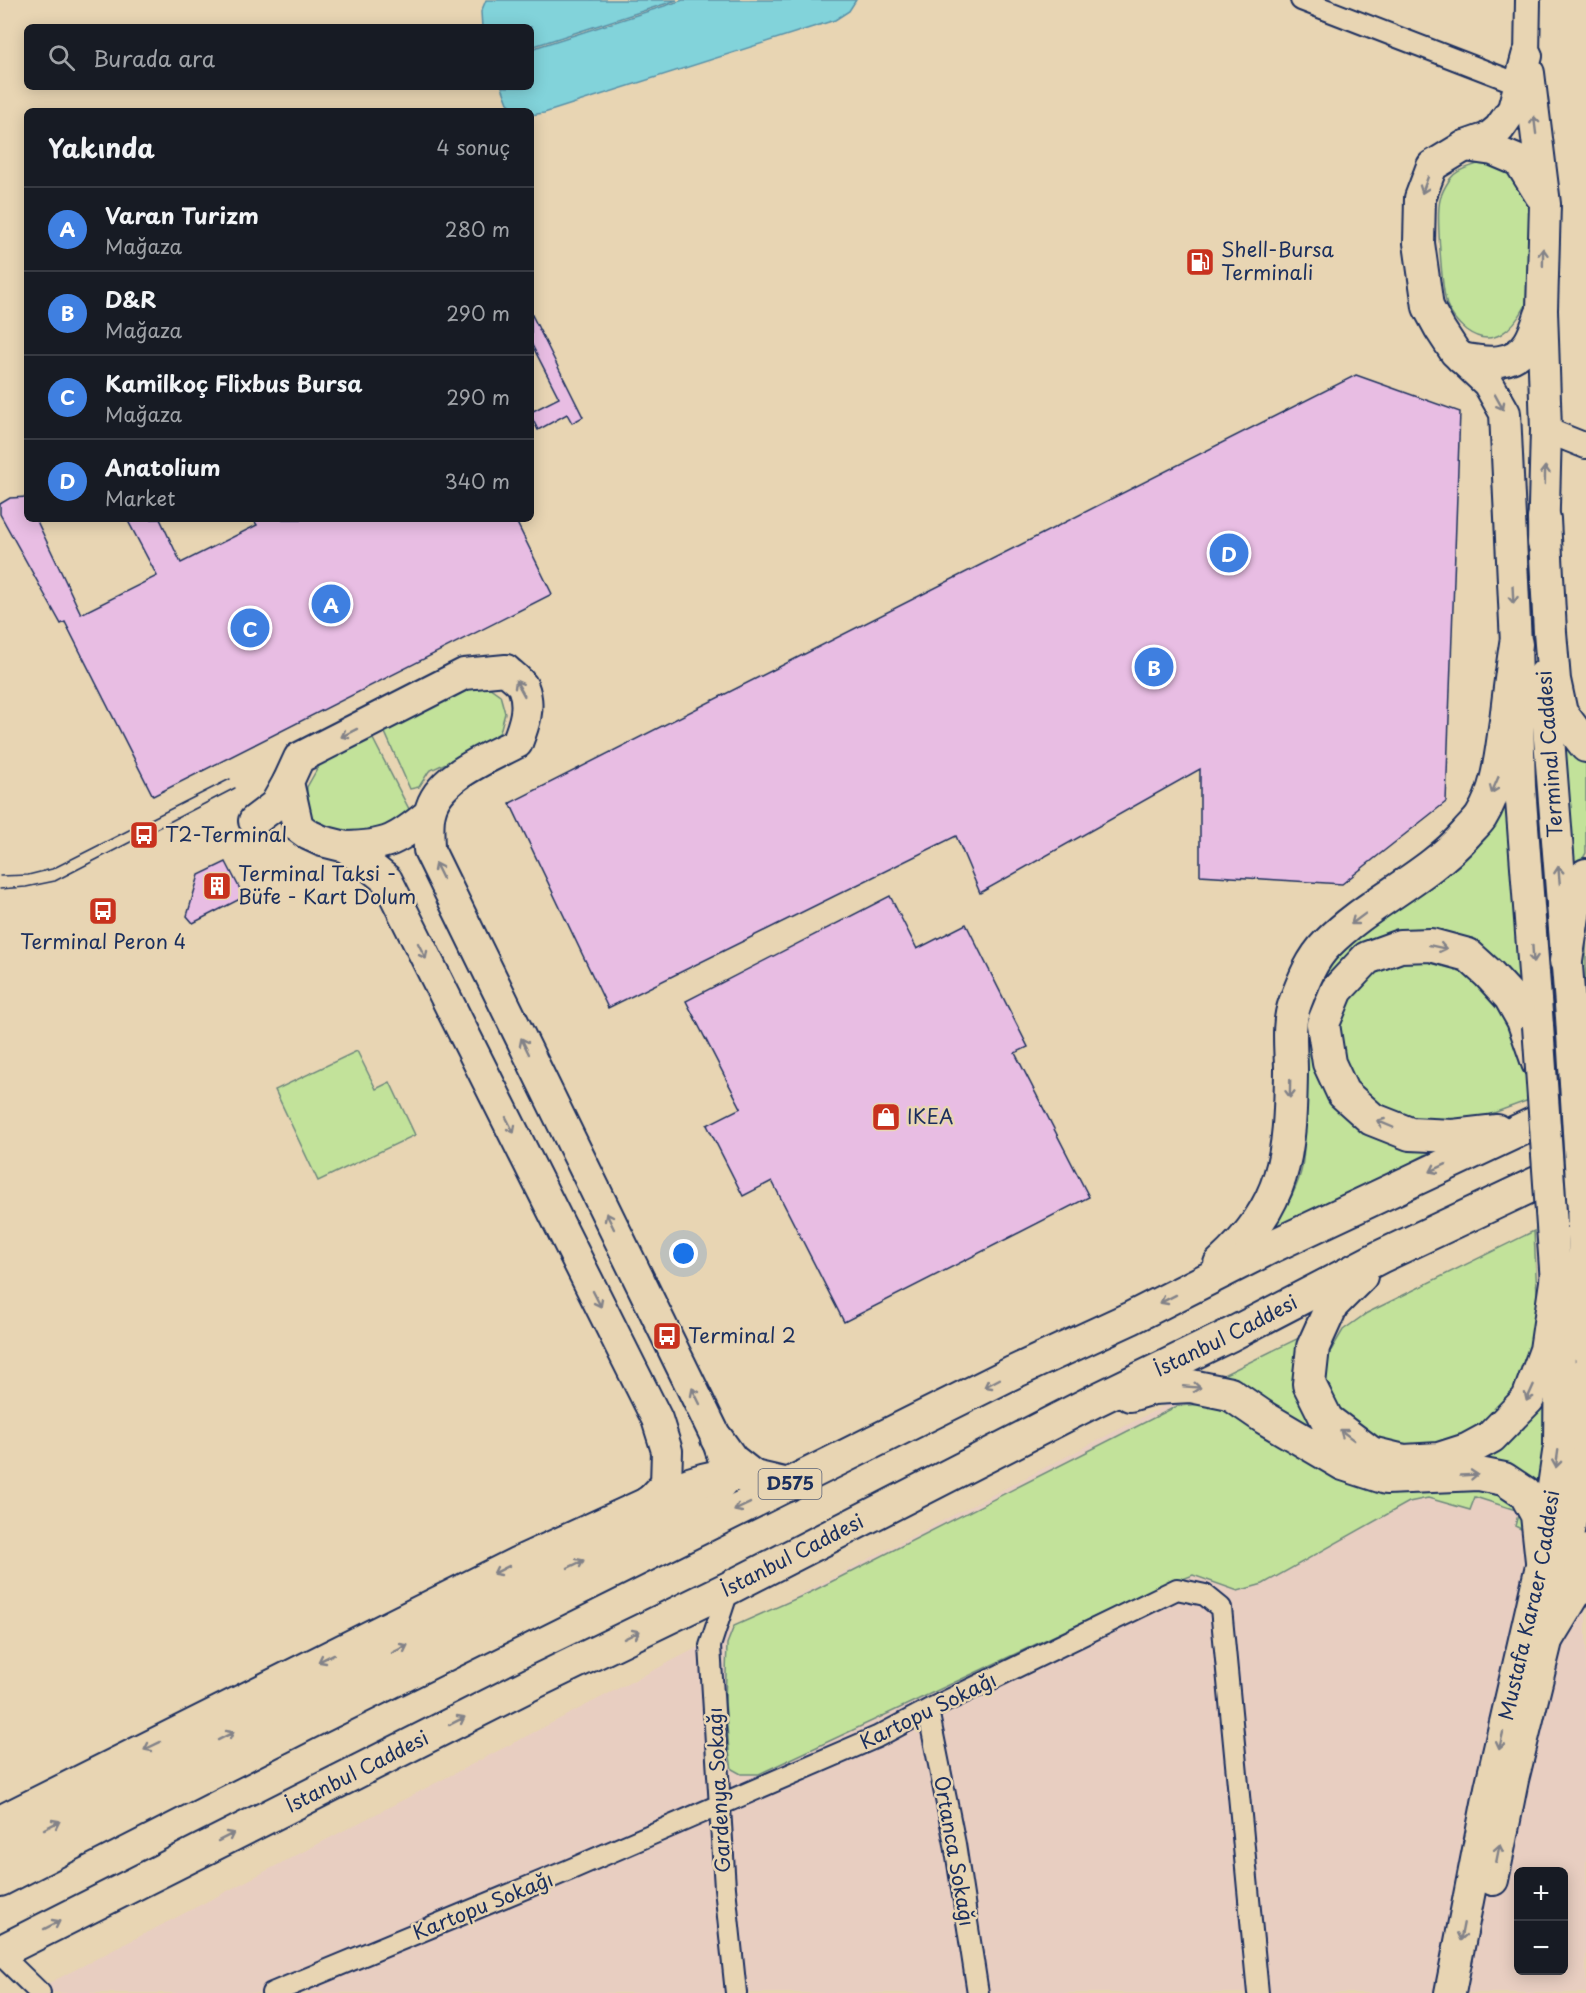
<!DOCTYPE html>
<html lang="tr">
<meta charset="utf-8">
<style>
:root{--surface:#171b24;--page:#20242c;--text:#f1f3f6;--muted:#9ea1a6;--line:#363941;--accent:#b45309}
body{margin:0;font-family:"Playpen Sans",sans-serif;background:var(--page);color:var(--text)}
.controls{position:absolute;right:18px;bottom:18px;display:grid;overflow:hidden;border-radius:9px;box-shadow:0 3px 15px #0003}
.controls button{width:54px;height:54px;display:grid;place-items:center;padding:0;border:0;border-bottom:2px solid var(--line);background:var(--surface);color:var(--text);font:30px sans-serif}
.you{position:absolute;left:684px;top:1254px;width:21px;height:21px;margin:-15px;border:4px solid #fff;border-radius:50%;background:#1a73e8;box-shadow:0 0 0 9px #1a73e833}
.badge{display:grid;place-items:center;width:39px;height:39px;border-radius:50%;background:var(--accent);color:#fff;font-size:20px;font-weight:700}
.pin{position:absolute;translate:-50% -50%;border:3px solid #fff;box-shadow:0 2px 6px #0006}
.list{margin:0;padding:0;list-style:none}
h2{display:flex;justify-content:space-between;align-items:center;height:78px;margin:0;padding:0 24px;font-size:26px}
h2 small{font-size:20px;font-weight:400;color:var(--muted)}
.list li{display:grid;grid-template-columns:39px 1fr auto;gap:18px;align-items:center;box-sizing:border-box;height:84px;padding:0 24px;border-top:2px solid var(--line)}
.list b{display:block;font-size:22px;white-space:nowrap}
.list p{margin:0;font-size:20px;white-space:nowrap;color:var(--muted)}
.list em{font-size:20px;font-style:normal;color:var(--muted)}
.icon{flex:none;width:33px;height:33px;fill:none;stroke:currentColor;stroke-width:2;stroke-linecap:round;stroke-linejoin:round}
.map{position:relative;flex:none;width:1586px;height:1993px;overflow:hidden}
.search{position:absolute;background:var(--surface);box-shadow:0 3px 15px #0003;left:24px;top:24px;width:510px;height:66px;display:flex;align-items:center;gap:15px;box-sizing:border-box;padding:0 21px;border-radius:9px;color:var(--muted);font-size:22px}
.panel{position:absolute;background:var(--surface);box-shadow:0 3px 15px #0003;left:24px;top:108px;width:510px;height:414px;border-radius:9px}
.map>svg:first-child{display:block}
.built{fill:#e8cec1;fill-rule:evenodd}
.green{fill:#c2e29a;stroke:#6e887c;stroke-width:1.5}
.water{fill:#82d3da;stroke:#5991a8;stroke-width:1.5}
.building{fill:#e8bde3;stroke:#1b2f5e;stroke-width:1.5}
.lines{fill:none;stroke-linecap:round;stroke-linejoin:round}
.minor-casing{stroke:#1b2f5e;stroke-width:24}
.tertiary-casing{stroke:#1b2f5e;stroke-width:28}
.primary-casing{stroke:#1b2f5e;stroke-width:34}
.trunk-casing{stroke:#1b2f5e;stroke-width:36}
.minor{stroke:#e8d5b3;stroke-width:20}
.tertiary{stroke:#e8d5b3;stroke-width:24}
.primary{stroke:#e8d5b3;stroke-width:30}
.trunk{stroke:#e8d5b3;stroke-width:32}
.tram{stroke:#1b2f5e;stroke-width:1.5}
.primary-bridge-casing{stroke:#1b2f5e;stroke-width:34;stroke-linecap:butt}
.primary-bridge{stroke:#e8d5b3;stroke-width:30}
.oneway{stroke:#828288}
.labels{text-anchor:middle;stroke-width:5;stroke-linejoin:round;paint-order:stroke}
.shield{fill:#e8d5b3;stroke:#586178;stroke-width:1.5}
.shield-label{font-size:18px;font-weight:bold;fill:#1b2f5e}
.poi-label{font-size:20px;fill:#1b2f5e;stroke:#e8d5b3;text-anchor:start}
.street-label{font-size:20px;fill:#1b2f5e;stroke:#e8d5b3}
</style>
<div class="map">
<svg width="1586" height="1993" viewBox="0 0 1586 1993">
<rect width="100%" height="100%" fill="#e8d5b3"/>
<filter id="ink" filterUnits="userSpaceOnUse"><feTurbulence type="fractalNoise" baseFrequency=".0167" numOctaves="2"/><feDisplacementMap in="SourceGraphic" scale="12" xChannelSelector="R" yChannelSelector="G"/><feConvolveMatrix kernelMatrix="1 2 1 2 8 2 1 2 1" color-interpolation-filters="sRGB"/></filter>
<g filter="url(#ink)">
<path class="built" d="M1220,1377L1431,1484L1586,1401V1993H30ZM1518,1872H1564V1970H1518Z"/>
<path class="green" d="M1477,164L1497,166L1514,175L1530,202L1526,305C1513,329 1493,350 1466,330C1457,323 1451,315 1447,305C1442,291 1436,214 1440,200C1441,194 1446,185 1450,179C1456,170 1467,168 1477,164Z
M471,683L486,685L500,695L505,713L500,732L490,742L429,771L419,787L410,789L383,728Z
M1558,726L1586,761V853L1568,884Z
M373,739L411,813L401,825L356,841L324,827L314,820L306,808L307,787L320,764Z
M1509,793L1527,1001L1449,934L1412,929L1375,938L1351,956L1328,1085L1436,1149L1267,1240C1278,1219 1298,1191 1302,1167C1311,1113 1293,1023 1321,979C1336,954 1360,937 1383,920C1421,892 1465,865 1494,826C1500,817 1504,804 1509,793Z
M1586,935V1035L1583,955Z
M1408,952L1470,972L1499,1004L1523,1052L1529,1100L1469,1122L1393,1118L1355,1096L1333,1032L1343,995L1371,962Z
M357,1051L376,1089L390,1082L415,1135L318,1181L275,1090Z
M1534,1231L1538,1316L1532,1362L1503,1417L1447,1448L1390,1449L1336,1409L1325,1377L1330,1352L1343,1330L1367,1313Z
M1311,1332L1340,1444L1207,1383Z
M1553,1373L1543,1508L1474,1465Z
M1203,1404L1473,1489L1504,1496L1520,1505L1525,1531L1515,1526L1519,1511L1475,1497L1470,1510L1428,1498L1409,1502L1263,1584L1238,1591L1193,1575L1137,1597L759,1774H741L732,1769L729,1751L725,1702L727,1644L734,1626L811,1592L1177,1406Z"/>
<path class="water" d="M486,0H677L531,47V27H482L481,12Z
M683,0H856L849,11L835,20L544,113L531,115V111H519L508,103L502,87H531V49Z"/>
<path class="building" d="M531,313L583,417L572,423L567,414L538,430L531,416V412L559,398L531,343Z
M1356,375L1460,412L1446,802L1342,884L1200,875V769L980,893L956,836L608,1008L510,803Z
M27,497V519H36L81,614L157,576L127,519H160L181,563L257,525L253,519H515L552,594L153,796L65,622L61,624L0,514V504L10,498Z
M226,862L244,897L193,923L187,916L199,875Z
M890,896L917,949L966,924L1028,1047L1015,1053L1089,1197L844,1322L772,1181L743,1196L707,1125L741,1108L686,1001Z"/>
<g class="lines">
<g class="minor-casing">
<path id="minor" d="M1301,0L1519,84
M729,1588L710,1646L725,1888L736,1993
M928,1710L955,1844L978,1993
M0,1954L40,1993
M272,1993L569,1870L877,1737L928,1710L1177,1589L1205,1595L1221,1608L1258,1993"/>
</g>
<g class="tertiary-casing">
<path id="tertiary" d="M1527,56L1528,0
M1546,430L1586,446"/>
</g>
<g class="primary-casing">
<g id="primary">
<path d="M1527,56L1513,109L1499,129L1488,138L1465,146L1432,166L1420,198L1419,243L1428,307L1440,329L1455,352L1488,383L1505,413L1516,644L1520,787L1538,1026"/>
<path d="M1529,73L1545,204L1542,310L1546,430L1543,543"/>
<path d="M1465,146L1493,150L1519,161L1540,195"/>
<path d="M1461,358C1486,363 1514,367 1529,342C1534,334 1537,324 1540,315"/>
<path d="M1544,675L1571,1017"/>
<path d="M254,821L275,805L288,782"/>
<path d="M346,847C388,846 397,840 429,814"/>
<path d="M1582,1197L1586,1349"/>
<path d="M0,1821L516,1563L649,1502L666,1484L667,1451L657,1419L387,880L346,847L322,841L309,835L298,827L288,782L299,758L464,674L506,670C511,675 520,681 523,687C531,706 524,725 517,743C488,758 437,777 430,812C427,824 429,838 429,850L717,1439L727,1469L725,1479L710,1497L682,1515L622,1541L406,1646L0,1851"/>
<path d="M1493,1880L1513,1780L1548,1637L1580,1475L1586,1371"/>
<path id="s1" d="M1450,1993L1490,1788L1542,1561L1559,1446L1560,1339L1551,1212"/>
</g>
</g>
<g class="trunk-casing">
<g id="trunk">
<path d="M1544,519L1550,632L1554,680L1561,713L1586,746"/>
<path d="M1566,961L1574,910L1586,875"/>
<path d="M1497,1131L1453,1136L1410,1134L1372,1119L1343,1093L1329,1063L1323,1024L1337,990L1367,958L1400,946L1431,945L1468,955L1489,974L1510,997L1523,1020L1538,1063"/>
<path d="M1220,1264C1286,1204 1290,1156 1291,1071C1291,1049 1287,1024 1295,1003C1303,982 1311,960 1327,944C1368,902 1427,878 1466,834C1471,828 1477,823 1481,817C1499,788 1501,754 1506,721C1509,695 1512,670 1516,644"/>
<path d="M1361,1276L1332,1305L1313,1347L1309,1384L1327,1420L1371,1453L1404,1461L1439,1459L1467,1450L1491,1437L1528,1399L1546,1350L1557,1275"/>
<path d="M1130,1395L1153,1388L1191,1386L1230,1394L1265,1418L1343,1464L1386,1478L1479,1474L1504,1479L1525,1493L1537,1515L1542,1561"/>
<path d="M717,1439L732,1460L755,1478"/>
<path d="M649,1502C677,1488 706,1475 737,1475C754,1475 772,1482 788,1485"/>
<path d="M1548,1637L1573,1596L1586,1551"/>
<path d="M0,1880L308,1723L1012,1373L1131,1318L1273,1246L1586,1099"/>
<path id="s2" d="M0,1952L533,1683L729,1588L1096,1400L1230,1335L1380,1257L1586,1160"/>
</g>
</g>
<use href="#minor" class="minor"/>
<use href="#tertiary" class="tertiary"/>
<use href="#primary" class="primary"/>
<use href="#trunk" class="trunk"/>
<path class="tram" d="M0,876L28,875L52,869L230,779
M0,889L26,887L55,881L235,788"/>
<g class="primary-bridge-casing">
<path id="primary-bridge" d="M1571,1017L1582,1197
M1538,1026L1551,1212"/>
</g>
<use href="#primary-bridge" class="primary-bridge"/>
</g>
<defs><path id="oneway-shaft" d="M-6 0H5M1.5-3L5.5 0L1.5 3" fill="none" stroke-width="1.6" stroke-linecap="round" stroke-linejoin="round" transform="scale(1.5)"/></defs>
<g class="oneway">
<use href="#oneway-shaft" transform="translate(1535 125) rotate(-97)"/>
<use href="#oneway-shaft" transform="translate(1425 185) rotate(110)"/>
<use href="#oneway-shaft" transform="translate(1543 257) rotate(-89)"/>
<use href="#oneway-shaft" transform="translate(1499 402) rotate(61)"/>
<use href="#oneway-shaft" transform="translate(1545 475) rotate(-89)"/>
<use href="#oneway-shaft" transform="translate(1513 595) rotate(87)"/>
<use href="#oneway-shaft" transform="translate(520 688) rotate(-119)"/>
<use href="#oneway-shaft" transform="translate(349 733) rotate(153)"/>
<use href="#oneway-shaft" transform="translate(1495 785) rotate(113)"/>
<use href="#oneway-shaft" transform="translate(439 871) rotate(-116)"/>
<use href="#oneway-shaft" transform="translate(1559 875) rotate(-95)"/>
<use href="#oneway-shaft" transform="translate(1358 919) rotate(143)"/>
<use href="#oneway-shaft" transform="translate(1438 947) rotate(12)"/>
<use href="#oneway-shaft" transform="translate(422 951) rotate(63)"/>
<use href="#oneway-shaft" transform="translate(1533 954) rotate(86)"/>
<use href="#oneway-shaft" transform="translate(525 1046) rotate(-116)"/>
<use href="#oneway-shaft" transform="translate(1290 1089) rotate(91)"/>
<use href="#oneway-shaft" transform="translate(1385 1124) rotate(-157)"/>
<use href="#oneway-shaft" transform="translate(510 1125) rotate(63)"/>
<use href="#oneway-shaft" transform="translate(1438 1168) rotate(155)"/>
<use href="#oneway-shaft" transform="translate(610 1221) rotate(-116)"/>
<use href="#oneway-shaft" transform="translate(597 1299) rotate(63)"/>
<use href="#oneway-shaft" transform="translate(1168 1299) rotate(153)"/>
<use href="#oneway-shaft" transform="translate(992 1383) rotate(152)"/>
<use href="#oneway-shaft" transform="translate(1192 1387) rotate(5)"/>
<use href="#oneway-shaft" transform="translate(1530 1393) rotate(114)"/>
<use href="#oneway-shaft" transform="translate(696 1396) rotate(-116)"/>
<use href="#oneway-shaft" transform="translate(1347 1435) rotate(-143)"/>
<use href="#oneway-shaft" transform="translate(1557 1459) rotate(98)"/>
<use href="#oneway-shaft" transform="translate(1469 1475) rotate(-3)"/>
<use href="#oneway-shaft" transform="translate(742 1507) rotate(154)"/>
<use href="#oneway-shaft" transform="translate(576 1564) rotate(-26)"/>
<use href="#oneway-shaft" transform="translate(501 1570) rotate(153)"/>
<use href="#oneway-shaft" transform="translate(632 1635) rotate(-26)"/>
<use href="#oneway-shaft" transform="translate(400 1649) rotate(-27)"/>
<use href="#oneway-shaft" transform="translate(326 1658) rotate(153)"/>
<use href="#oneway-shaft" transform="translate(457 1721) rotate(-27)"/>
<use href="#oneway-shaft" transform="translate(226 1736) rotate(-27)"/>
<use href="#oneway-shaft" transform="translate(1501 1741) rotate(103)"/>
<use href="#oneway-shaft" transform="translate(152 1746) rotate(154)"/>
<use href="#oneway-shaft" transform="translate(52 1825) rotate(-27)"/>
<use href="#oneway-shaft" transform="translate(226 1837) rotate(-27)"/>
<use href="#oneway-shaft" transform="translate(1498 1853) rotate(-79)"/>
<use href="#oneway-shaft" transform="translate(52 1925) rotate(-27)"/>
<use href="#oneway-shaft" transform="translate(1462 1932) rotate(101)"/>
</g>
</g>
<defs>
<g id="fuel-square" transform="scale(1.5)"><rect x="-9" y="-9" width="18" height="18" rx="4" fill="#c8321e" stroke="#e8d5b3"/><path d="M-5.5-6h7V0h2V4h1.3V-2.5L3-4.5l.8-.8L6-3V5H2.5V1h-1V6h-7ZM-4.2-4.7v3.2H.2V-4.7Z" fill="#fff"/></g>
<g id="bus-square" transform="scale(1.5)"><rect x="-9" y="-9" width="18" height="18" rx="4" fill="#c8321e" stroke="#e8d5b3"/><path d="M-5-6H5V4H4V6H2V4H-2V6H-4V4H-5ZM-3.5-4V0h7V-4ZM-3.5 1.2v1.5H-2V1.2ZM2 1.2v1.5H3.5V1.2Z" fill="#fff"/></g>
<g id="building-square" transform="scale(1.5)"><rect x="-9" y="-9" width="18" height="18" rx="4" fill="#c8321e" stroke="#e8d5b3"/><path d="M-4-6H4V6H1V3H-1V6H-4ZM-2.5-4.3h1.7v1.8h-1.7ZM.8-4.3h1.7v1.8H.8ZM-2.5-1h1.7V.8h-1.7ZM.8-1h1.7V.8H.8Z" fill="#fff"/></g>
<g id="shop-square" transform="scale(1.5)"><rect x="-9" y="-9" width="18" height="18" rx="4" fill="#c8321e" stroke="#e8d5b3"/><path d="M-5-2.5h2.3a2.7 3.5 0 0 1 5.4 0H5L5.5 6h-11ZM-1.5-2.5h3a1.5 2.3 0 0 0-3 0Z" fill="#fff"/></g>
</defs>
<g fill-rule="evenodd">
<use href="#fuel-square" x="1200" y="262"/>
<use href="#bus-square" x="144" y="835"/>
<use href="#building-square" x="217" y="886"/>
<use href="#bus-square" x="103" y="911"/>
<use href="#shop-square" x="886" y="1117"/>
<use href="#bus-square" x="667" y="1336"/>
</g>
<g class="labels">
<rect class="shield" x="758.5" y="1469" width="63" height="30" rx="4.5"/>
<g class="shield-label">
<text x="790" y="1490">D575</text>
</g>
<g class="poi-label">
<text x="1221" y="257">Shell-Bursa<tspan x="1221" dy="23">Terminali</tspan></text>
<text x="165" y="842">T2-Terminal</text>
<text x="238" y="881">Terminal Taksi -<tspan x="238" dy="23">Büfe - Kart Dolum</tspan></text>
<text x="103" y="949" text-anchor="middle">Terminal Peron 4</text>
<text x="907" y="1124">IKEA</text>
<text x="688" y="1343">Terminal 2</text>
</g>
<g class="street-label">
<text transform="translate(1550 754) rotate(-94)" y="7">Terminal Caddesi</text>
<text dy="7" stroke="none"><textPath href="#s2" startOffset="1372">İstanbul Caddesi</textPath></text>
<text dy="7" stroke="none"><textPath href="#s2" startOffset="886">İstanbul Caddesi</textPath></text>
<text dy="7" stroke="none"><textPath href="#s1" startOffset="396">Mustafa Karaer Caddesi</textPath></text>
<text transform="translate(928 1711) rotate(-26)" y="7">Kartopu Sokağı</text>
<text dy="7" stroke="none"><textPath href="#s2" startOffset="400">İstanbul Caddesi</textPath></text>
<text transform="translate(719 1790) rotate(-93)" y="7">Gardenya Sokağı</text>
<text transform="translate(954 1851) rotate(80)" y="7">Ortanca Sokağı</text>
<text transform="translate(483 1906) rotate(-22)" y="7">Kartopu Sokağı</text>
</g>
</g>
</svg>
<div class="controls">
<button>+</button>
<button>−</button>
</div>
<div class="you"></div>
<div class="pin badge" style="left:331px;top:604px;background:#3f7fe0">A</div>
<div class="pin badge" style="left:1154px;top:667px;background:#3f7fe0">B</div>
<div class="pin badge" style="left:250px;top:628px;background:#3f7fe0">C</div>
<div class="pin badge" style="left:1229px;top:553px;background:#3f7fe0">D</div>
<div class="search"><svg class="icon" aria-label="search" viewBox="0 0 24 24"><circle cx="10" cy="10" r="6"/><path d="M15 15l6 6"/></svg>Burada ara</div>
<section class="panel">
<h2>Yakında<small>4 sonuç</small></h2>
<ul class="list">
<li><span class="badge" style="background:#3f7fe0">A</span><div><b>Varan Turizm</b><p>Mağaza</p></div><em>280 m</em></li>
<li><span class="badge" style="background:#3f7fe0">B</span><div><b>D&amp;R</b><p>Mağaza</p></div><em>290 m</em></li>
<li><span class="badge" style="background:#3f7fe0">C</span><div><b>Kamilkoç Flixbus Bursa</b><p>Mağaza</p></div><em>290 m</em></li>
<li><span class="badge" style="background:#3f7fe0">D</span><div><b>Anatolium</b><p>Market</p></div><em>340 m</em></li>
</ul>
</section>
</div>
